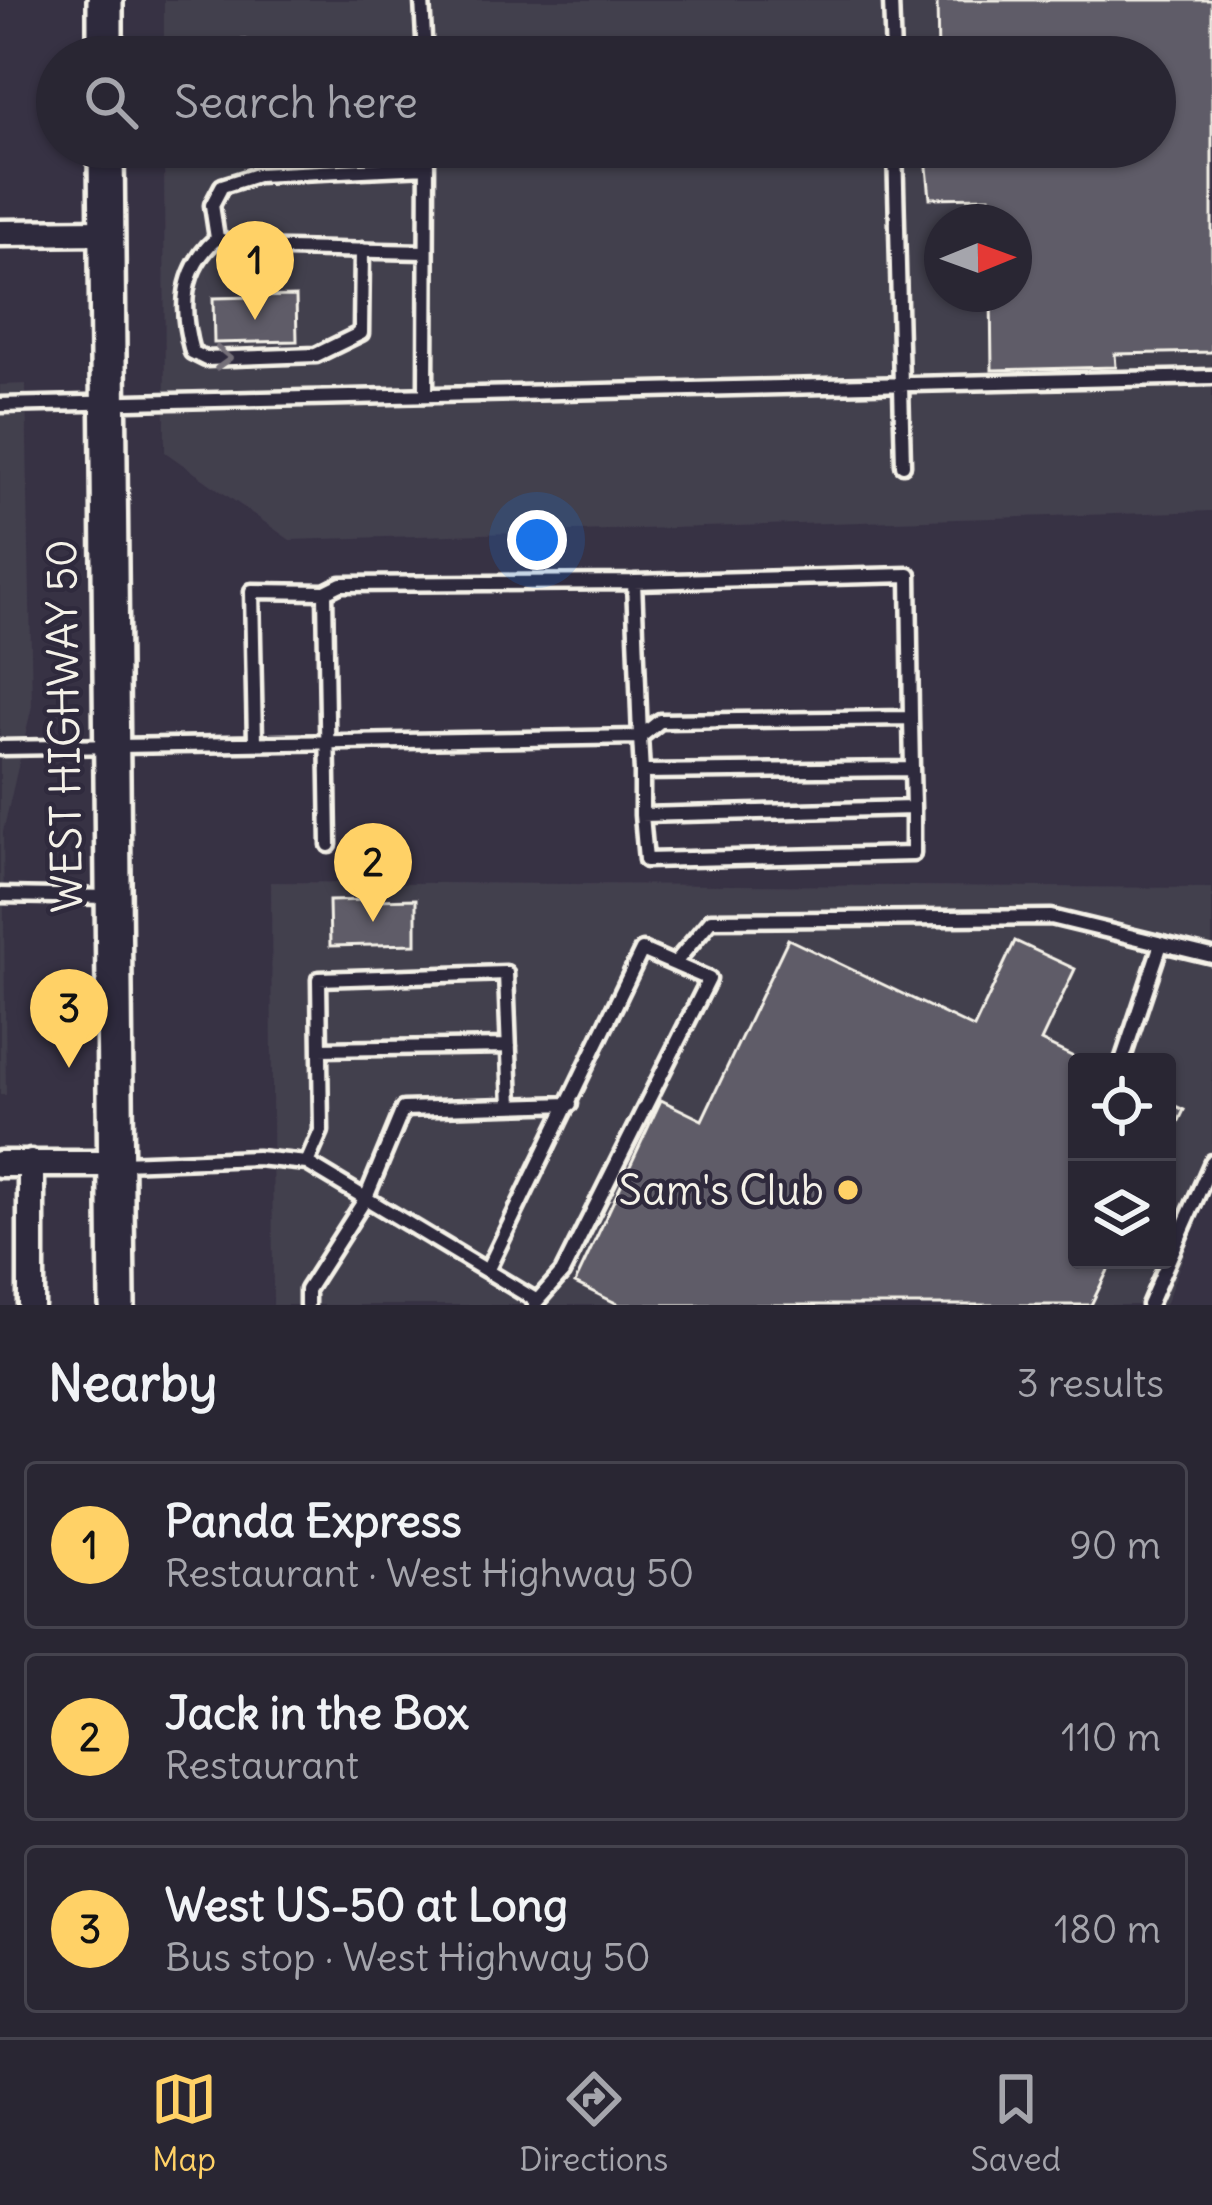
<!DOCTYPE html>
<meta charset="utf-8">
<style>
:root{--surface:#292633;--page:#35323f;--text:#f1f3f6;--muted:#a5a5ac;--line:#45434e;--accent:#ffd166}
body{margin:0;font-family:Delius,sans-serif;background:var(--page);color:var(--text)}
.controls{position:absolute;right:36px;bottom:36px;display:grid;overflow:hidden;border-radius:12px;box-shadow:0 3px 9px #0004}
.controls button{width:108px;height:108px;display:grid;place-items:center;padding:0;border:0;border-bottom:3px solid var(--line);background:var(--surface);color:var(--text);font:60px sans-serif}
.compass{position:absolute;left:924px;top:204px;width:108px;height:108px;border-radius:50%;background:var(--surface);box-shadow:0 3px 9px #0004;rotate:89deg}
.you{position:absolute;left:537px;top:540px;width:42px;height:42px;margin:-30px;border:9px solid #fff;border-radius:50%;background:#1a73e8;box-shadow:0 0 0 18px #1a73e833}
.badge{display:grid;place-items:center;width:78px;height:78px;border-radius:50%;background:var(--accent);color:#111;font-size:39px;font-weight:700}
.pin{position:absolute;translate:-50% -99px;filter:drop-shadow(0 3px 6px #0008)}
.pin::after{content:'';position:absolute;top:63px;width:42px;height:36px;background:inherit;clip-path:polygon(0 0,100% 0,50% 100%)}
.list{margin:0;padding:0;list-style:none}
h2{display:flex;justify-content:space-between;align-items:center;height:156px;margin:0;padding:0 48px;font-size:51px}
h2 small{font-size:39px;font-weight:400;color:var(--muted)}
.list li{display:grid;grid-template-columns:78px 1fr auto;gap:36px;align-items:center;box-sizing:border-box;height:168px;margin:0 24px 24px;padding:0 24px;border:3px solid var(--line);border-radius:12px}
.list b{display:block;font-size:45px;white-space:nowrap}
.list p{margin:0;font-size:39px;white-space:nowrap;color:var(--muted)}
.list em{font-size:39px;font-style:normal;color:var(--muted)}
.icon{flex:none;width:66px;height:66px;fill:none;stroke:currentColor;stroke-width:2;stroke-linecap:round;stroke-linejoin:round}
.map{position:relative;flex:none;width:1212px;height:1305px;overflow:hidden}
.search{position:absolute;background:var(--surface);box-shadow:0 3px 9px #0004;left:36px;right:36px;top:36px;height:132px;display:flex;align-items:center;gap:30px;box-sizing:border-box;padding:0 42px;border-radius:66px;color:var(--muted);font-size:45px}
.sheet{height:732px;background:var(--surface)}
nav{display:flex;justify-content:space-around;align-items:center;box-sizing:border-box;height:168px;border-top:3px solid var(--line);background:var(--surface);font-size:33px;color:var(--muted)}
nav a{display:grid;justify-items:center;gap:6px}
nav .on{color:var(--accent)}
.map>svg:first-child{display:block}
.built{fill:#433f4e;fill-rule:evenodd}
.building{fill:#5f5c67;stroke:#f4f1e8;stroke-width:3}
.lines{fill:none;stroke-linecap:round;stroke-linejoin:round}
.service-casing{stroke:#f4f1e8;stroke-width:21}
.minor-casing{stroke:#f4f1e8;stroke-width:33}
.secondary-casing{stroke:#f4f1e8;stroke-width:42}
.service{stroke:#2f2a3d;stroke-width:12}
.minor{stroke:#2f2a3d;stroke-width:24}
.secondary{stroke:#2f2a3d;stroke-width:33}
.oneway{stroke:#747079}
.poi-dot{fill:#ffd166;stroke:#2f2a3d;stroke-width:4.5}
.labels{text-anchor:middle;stroke-width:9;stroke-linejoin:round;paint-order:stroke}
.street-label{font-size:42px;fill:#f4f1e8;stroke:#2f2a3d}
.poi-label{font-size:42px;fill:#f4f1e8;stroke:#2f2a3d;text-anchor:end}
</style>
<div class="map">
<svg width="1212" height="1305" viewBox="0 0 1212 1305">
<rect width="100%" height="100%" fill="#373244"/>
<filter id="ink" filterUnits="userSpaceOnUse"><feTurbulence type="fractalNoise" baseFrequency=".00833" numOctaves="2"/><feDisplacementMap in="SourceGraphic" scale="24" xChannelSelector="R" yChannelSelector="G"/><feConvolveMatrix kernelMatrix="1 2 1 2 8 2 1 2 1" color-interpolation-filters="sRGB"/></filter>
<g filter="url(#ink)">
<path class="built" d="M164,0H1212V511L290,540L165,452L164,147H1155V57H164ZM942,222H1014V294H942Z
M26,384L32,706L3,832L6,1095H0V385Z
M271,882L1212,888V1182L1165,1305H273ZM1077,1062H1167V1260H1077Z"/>
<path class="building" d="M937,0H1212V352L1115,354L1116,367L992,370L991,294H1014V222H989V197L930,198L925,147H1155V57H938Z
M246,40L251,57H189V42Z
M296,296L297,341L214,343L213,298Z
M416,899V944L330,946L329,901Z
M788,939L974,1028L1015,941L1075,969L1041,1041L1084,1062H1077V1260H1113L1091,1305H620L575,1283L661,1100L702,1120Z
M1167,1102L1184,1110L1167,1146Z"/>
<g class="lines">
<g class="service-casing">
<path id="service" d="M422,0L425,57
M891,0L893,57
M895,147L903,465
M217,238C181,269 180,308 192,352L206,359L316,355L361,333L362,250
M426,252L239,248L217,238L212,205L222,186L257,175L426,167
M426,393L427,147
M0,405L1212,377
M325,592L329,845
M255,742L252,591L325,592L341,584L634,582
M0,748L640,737L634,582L909,575L911,718L660,721L640,737L642,772L912,769L911,718
M642,772V815L913,808L912,769
M642,815L646,860L913,854V808
M0,895L109,897
M674,964L711,920L1051,917L1212,956
M320,1049L509,1046
M1122,1061L1161,944
M121,1163L257,1158L307,1163L537,1301L535,1305
M307,1163L321,1131L319,979L506,973L511,1106
M487,1271L642,950L709,979L562,1273L537,1301
M307,1305V1290L366,1198L403,1109L570,1104
M1149,1305L1212,1162"/>
</g>
<g class="minor-casing">
<path id="minor" d="M0,233L106,232
M31,1163V1305
M0,1164H114"/>
</g>
<g class="secondary-casing">
<path id="secondary" d="M105,0V57
M106,147L117,1305"/>
</g>
<use href="#service" class="service"/>
<use href="#minor" class="minor"/>
<use href="#secondary" class="secondary"/>
</g>
<defs><path id="oneway-chevron" d="M-2-3.5L2.5 0L-2 3.5" fill="none" stroke-width="1.6" stroke-linecap="round" stroke-linejoin="round" transform="scale(3)"/></defs>
<use class="oneway" href="#oneway-chevron" transform="translate(223 358) rotate(2)"/>
</g>
<circle class="poi-dot" cx="848" cy="1190" r="12"/>
<g class="labels">
<g class="street-label">
<text transform="translate(64 726) rotate(-91)" y="15">WEST HIGHWAY 50</text>
</g>
<g class="poi-label">
<text x="824" y="1205">Sam's Club</text>
</g>
</g>
</svg>
<div class="controls">
<button><svg class="icon" aria-label="locate" viewBox="0 0 24 24"><circle cx="12" cy="12" r="6"/><path d="M12 2v4M12 18v4M2 12h4M18 12h4"/></svg></button>
<button><svg class="icon" aria-label="layers" viewBox="0 0 24 24"><path d="M12 4l9 5-9 5-9-5zM3 14l9 5 9-5"/></svg></button>
</div>
<svg class="compass" viewBox="-18 -18 36 36"><path d="M0-13l5 13h-10z" fill="#e53935"/><path d="M0 13l5-13h-10z" fill="#a5a5ac"/></svg>
<div class="you"></div>
<div class="pin badge" style="left:255px;top:320px">1</div>
<div class="pin badge" style="left:373px;top:922px">2</div>
<div class="pin badge" style="left:69px;top:1068px">3</div>
<div class="search"><svg class="icon" aria-label="search" viewBox="0 0 24 24"><circle cx="10" cy="10" r="6"/><path d="M15 15l6 6"/></svg>Search here</div>
</div>
<section class="sheet">
<h2>Nearby<small>3 results</small></h2>
<ul class="list">
<li><span class="badge">1</span><div><b>Panda Express</b><p>Restaurant · West Highway 50</p></div><em>90 m</em></li>
<li><span class="badge">2</span><div><b>Jack in the Box</b><p>Restaurant</p></div><em>110 m</em></li>
<li><span class="badge">3</span><div><b>West US-50 at Long</b><p>Bus stop · West Highway 50</p></div><em>180 m</em></li>
</ul>
</section>
<nav>
<a class="on"><svg class="icon" aria-label="map" viewBox="0 0 24 24"><path d="M3 6l6-2 6 2 6-2v14l-6 2-6-2-6 2zM9 4v14M15 6v14"/></svg>Map</a>
<a><svg class="icon" aria-label="directions" viewBox="0 0 24 24"><path d="M12 3l9 9-9 9-9-9zM9 14v-3h6M13 9l2 2-2 2"/></svg>Directions</a>
<a><svg class="icon" aria-label="saved" viewBox="0 0 24 24"><path d="M7 4h10v16l-5-4-5 4z"/></svg>Saved</a>
</nav>
